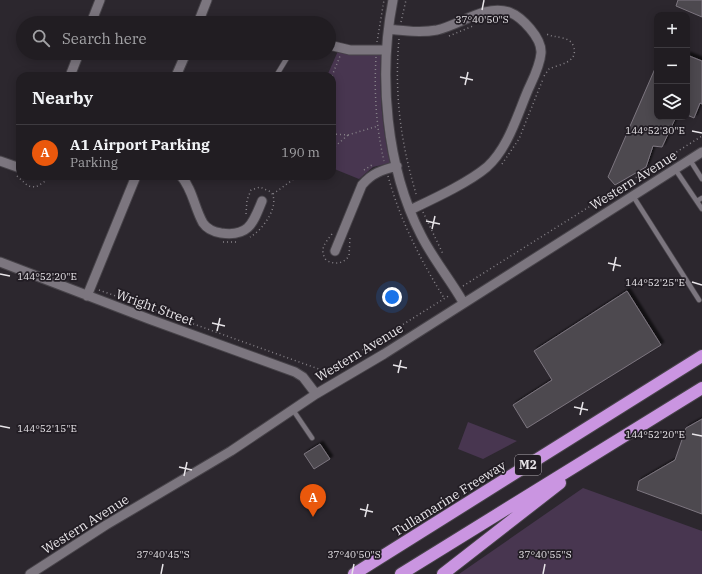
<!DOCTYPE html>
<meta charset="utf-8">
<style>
:root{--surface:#211d22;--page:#2d2a2f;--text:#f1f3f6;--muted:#a2a2a5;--line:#3e3b40;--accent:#ea580c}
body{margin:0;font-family:"IBM Plex Serif",serif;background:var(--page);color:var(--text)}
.controls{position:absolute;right:12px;top:12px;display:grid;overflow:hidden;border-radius:8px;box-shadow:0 2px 10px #0003}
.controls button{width:36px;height:36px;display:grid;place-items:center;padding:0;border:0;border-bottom:1px solid var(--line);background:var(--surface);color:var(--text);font:20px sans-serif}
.you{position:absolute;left:392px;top:297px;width:14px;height:14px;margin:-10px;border:3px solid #fff;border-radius:50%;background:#1a73e8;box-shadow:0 0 0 6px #1a73e833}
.badge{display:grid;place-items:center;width:26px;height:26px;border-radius:50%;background:var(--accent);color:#fff;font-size:13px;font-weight:700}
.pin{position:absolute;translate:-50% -33px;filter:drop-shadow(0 1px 2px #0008)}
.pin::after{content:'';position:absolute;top:21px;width:14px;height:12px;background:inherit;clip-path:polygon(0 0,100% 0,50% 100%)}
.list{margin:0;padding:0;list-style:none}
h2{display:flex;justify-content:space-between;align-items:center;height:52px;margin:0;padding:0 16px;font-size:17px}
h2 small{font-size:13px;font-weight:400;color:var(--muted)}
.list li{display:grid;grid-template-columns:26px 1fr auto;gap:12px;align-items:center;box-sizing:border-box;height:56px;padding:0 16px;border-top:1px solid var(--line)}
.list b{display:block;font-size:15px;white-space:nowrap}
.list p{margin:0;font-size:13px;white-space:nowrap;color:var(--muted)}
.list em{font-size:13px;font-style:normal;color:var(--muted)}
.icon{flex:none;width:22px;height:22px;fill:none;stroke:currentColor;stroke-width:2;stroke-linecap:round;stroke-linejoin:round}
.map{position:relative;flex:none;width:702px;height:574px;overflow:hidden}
.search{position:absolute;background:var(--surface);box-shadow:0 2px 10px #0003;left:16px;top:16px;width:320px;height:44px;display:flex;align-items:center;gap:10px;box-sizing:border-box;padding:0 14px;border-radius:22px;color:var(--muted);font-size:15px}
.panel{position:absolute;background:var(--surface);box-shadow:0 2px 10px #0003;left:16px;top:72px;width:320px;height:108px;border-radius:12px}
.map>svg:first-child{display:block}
.green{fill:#483650}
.building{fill:#4e4850;stroke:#7c767f;filter:url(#shadow)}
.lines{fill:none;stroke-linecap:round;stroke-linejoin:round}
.service-casing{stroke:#474349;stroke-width:6}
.minor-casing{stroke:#474349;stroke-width:11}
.motorway-casing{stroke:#474349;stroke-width:14}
.path{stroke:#868288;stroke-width:1.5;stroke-dasharray:1 3;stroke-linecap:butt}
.service{stroke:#7c767f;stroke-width:4.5}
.minor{stroke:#7c767f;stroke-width:9}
.motorway{stroke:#ca95e1;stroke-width:12}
.ticks{fill:none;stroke:#e8e5e9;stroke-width:1.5}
.labels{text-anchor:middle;stroke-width:3.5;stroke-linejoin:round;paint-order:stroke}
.shield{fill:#221d24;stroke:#ada9ae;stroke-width:1}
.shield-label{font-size:12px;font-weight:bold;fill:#e8e5e9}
.street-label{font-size:13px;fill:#e8e5e9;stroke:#221d24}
.ticks-label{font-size:10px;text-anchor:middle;fill:#e8e5e9;stroke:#221d24;stroke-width:3.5;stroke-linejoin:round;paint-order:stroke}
</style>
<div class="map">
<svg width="702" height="574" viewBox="0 0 702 574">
<defs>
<filter id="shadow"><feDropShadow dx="3" dy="-3" stdDeviation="1" flood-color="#0009"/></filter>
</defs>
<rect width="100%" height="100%" fill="#2c272e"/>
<path class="green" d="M338,51L381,54C379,92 382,126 390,163L373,167L359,179L332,168V76H327Z
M468,422L517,441L483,459L458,449Z
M583,488L702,531V574H459Z"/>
<path class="building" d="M678,0H702V17L676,6Z
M687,55L702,61V104L700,103L694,118L687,115Z
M657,64V117H676L662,147L653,146L646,167L615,185L608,177Z
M627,291L661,345L527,428L513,405L552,380L534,351Z
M702,419V514L637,490L639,481L675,460L686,428Z
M320,444L330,459L314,469L304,454Z"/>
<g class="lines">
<g class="service-casing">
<path id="service" d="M276,76L290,53
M690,160L702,179
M675,169L702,209
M633,196L699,300
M697,201L702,198
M293,410L312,438"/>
</g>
<g class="minor-casing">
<path id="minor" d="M393,0C378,75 386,167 421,235C433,259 450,279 463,302
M91,23L100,0
M198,23L207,0
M389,29C405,31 421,33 437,30C460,25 485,4 509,12C522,17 542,38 541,53C540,66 533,79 528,90C517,116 508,148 487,167C468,183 433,199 410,210
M329,45L350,50H386
M70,76L79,53
M176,76L186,53
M0,161L20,168
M181,176C193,190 194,207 203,223C207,229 215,232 221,233C249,237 253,223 262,201
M335,251L362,185C372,173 382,170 397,166
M0,262L149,319L295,372L303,377L316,394
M87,296L136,176
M30,574L106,525L231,451L316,394L384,354L702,152"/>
</g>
<g class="motorway-casing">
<path id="motorway" d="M354,574L702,356
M401,574L702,388
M443,574L560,483"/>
</g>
<path class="path" d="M401,22L406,0
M449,36L473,26
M399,39C394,94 401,145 417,197
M377,42L384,0
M376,57C374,92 376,127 384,161
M332,76L340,56
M544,76L549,69C559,64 580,63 573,45C571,41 567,39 563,38C556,36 551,37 545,33
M332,134L348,135L378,126
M332,149L348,135
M502,164L519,139L543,79
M364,170L372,165
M17,176L28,186L36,187L44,182L47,176
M388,176C400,220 420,259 444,298
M273,194L298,176
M423,212L443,254
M246,214L247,200L251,190L260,187L271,192C281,205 262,231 250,237
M332,234C325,243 319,249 326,260C334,265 343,264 349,256L350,238
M223,242H237
M463,286L702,136
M99,290L327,372L450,295"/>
<use href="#service" class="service"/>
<use href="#minor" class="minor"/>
<use href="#motorway" class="motorway"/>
</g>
<path class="ticks" d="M482,10L484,0M460,77L473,80M465,85L468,72M692,131L702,133M426,221L440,224M432,229L435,216M608,263L621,266M613,271L616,257M0,274L10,276M692,282L702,285M212,323L225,326M217,331L220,318M393,365L407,368M398,373L401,360M574,407L588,410M580,415L583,402M0,426L10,428M692,434L702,436M179,467L192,470M184,476L187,462M360,509L373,512M365,517L368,504M161,574L163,564M352,574L354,564M543,574L545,564"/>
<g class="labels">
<rect class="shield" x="515" y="455" width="26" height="20" rx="3"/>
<g class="shield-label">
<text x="528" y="469">M2</text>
</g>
<g class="street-label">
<text transform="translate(633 180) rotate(-32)" y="5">Western Avenue</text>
<text transform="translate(155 307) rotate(20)" y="5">Wright Street</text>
<text transform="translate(359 352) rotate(-31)" y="5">Western Avenue</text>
<text transform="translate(449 498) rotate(-32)" y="5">Tullamarine Freeway</text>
<text transform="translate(85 524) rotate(-32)" y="5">Western Avenue</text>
</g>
</g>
<g class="ticks-label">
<text x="482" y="23">37°40'50"S</text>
<text x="655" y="134">144°52'30"E</text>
<text x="47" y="280">144°52'20"E</text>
<text x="655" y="286">144°52'25"E</text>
<text x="47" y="432">144°52'15"E</text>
<text x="655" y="438">144°52'20"E</text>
<text x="163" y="558">37°40'45"S</text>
<text x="354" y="558">37°40'50"S</text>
<text x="545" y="558">37°40'55"S</text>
</g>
</svg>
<div class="controls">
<button>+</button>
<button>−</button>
<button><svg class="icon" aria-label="layers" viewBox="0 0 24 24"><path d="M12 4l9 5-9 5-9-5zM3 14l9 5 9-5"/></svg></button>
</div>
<div class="you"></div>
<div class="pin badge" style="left:313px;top:517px">A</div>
<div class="search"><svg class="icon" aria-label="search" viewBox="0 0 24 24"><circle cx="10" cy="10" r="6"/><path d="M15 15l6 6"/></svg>Search here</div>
<section class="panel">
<h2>Nearby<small></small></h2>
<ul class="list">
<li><span class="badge">A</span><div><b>A1 Airport Parking</b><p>Parking</p></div><em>190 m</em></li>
</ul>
</section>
</div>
